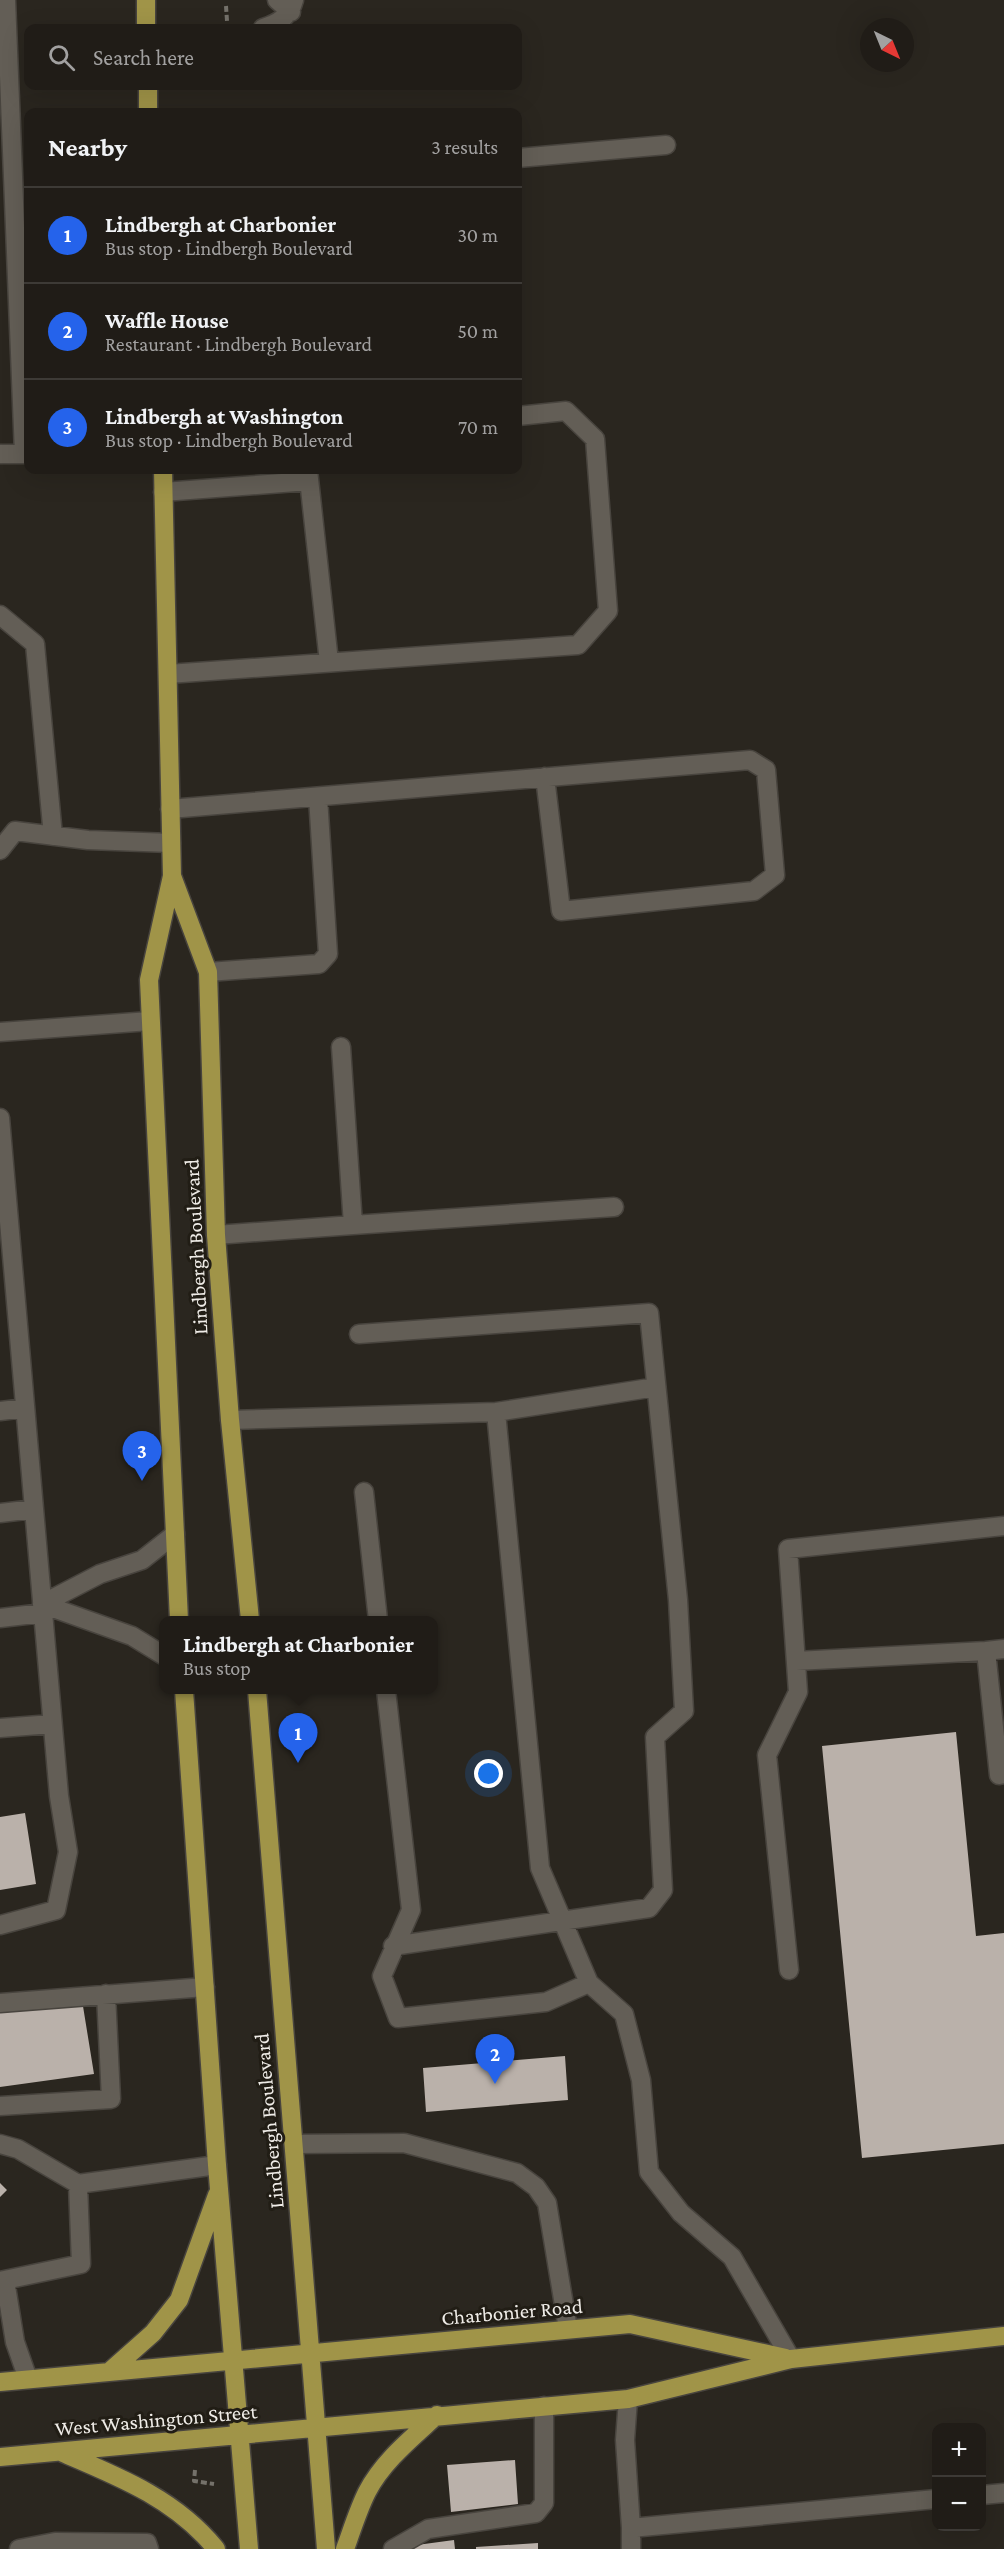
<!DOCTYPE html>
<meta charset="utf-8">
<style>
:root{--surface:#201c17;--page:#2d2924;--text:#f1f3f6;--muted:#a2a1a1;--line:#3d3a36;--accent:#2563eb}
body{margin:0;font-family:"Crimson Pro",serif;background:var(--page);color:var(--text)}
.controls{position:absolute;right:18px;bottom:18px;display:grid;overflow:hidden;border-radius:12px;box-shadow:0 6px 24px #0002}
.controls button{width:54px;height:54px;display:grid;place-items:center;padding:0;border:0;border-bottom:2px solid var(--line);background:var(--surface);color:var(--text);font:30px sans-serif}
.compass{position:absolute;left:860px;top:18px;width:54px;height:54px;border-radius:50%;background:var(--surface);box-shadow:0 6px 24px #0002;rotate:137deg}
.you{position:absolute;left:489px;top:1774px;width:21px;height:21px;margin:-15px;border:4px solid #fff;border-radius:50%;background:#1a73e8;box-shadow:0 0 0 9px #1a73e833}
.badge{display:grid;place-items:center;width:39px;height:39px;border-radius:50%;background:var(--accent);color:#fff;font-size:20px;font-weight:700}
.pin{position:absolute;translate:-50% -50px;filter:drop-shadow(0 2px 3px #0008)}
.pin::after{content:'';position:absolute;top:32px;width:21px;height:18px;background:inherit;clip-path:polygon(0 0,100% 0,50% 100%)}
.popup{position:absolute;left:159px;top:1616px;width:279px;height:78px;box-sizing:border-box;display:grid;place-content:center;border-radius:12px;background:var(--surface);filter:drop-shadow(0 2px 4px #0005);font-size:20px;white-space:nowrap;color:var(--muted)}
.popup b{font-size:22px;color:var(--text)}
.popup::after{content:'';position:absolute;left:50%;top:100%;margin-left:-12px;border:12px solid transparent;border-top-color:var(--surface)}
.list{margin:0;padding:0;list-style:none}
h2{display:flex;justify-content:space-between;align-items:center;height:78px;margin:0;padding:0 24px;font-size:26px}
h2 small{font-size:20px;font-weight:400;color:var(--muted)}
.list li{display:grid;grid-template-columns:39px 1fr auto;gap:18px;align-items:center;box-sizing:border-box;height:96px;padding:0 24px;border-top:2px solid var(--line)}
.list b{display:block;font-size:22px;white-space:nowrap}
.list p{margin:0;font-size:20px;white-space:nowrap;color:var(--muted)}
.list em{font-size:20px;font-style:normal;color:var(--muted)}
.icon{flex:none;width:33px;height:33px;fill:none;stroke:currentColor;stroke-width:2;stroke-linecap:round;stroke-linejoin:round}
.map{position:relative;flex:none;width:1004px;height:2549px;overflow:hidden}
.search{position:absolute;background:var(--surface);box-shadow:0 6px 24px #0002;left:24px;top:24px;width:498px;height:66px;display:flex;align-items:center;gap:15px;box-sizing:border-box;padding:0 21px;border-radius:12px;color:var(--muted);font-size:22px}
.panel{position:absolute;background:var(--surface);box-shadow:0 6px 24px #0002;left:24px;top:108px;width:498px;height:366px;border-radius:12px}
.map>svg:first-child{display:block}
.building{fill:#bab1aa}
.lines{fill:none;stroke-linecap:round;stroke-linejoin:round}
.minor-casing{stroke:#48443e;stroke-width:21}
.major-casing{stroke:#48443e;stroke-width:21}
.path{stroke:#74716a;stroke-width:4;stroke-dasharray:6 3;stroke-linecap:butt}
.minor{stroke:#635e56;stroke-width:18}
.major{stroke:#a09448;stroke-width:18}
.labels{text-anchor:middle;stroke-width:6;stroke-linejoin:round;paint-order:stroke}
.street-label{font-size:21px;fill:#efece7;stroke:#211d15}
</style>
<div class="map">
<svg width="1004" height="2549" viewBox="0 0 1004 2549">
<rect width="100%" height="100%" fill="#2a261f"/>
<path class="building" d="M956,1732L976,1936L1004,1933V2144L862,2158L822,1746Z
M25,1813L36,1884L0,1890V1817Z
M82,2000L94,2074L0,2087V2011Z
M565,2056L568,2100L426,2112L423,2068Z
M0,2183L7,2190L0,2197Z
M515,2460L518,2504L451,2512L447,2465Z
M454,2540L455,2549H402V2547Z
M538,2543V2549H476V2547Z"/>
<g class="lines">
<g class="minor-casing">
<path id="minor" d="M6,0L24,454
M277,0L291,12
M263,28C279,23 290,16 294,0
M518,158L666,145
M0,454H28
M308,470L329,662
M163,492L309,481
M0,615L35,644L53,836
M168,674L578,645L608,611L595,439L566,411L518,416
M170,809L750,760L766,770L775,875L754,891L561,911L545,777
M0,850L15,831L88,840L171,843
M208,972L319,964L328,954L318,797
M0,1032L150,1021
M341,1047L353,1225L614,1207
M0,1118L59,1796L68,1852L56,1910L0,1925
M216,1235L353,1225
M359,1334L649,1313L678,1600L684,1711L655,1737L663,1890L649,1908L393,1946
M0,1411L25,1408
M496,1412L540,1868L589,1983L624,2014L641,2080L649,2172L681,2213L732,2257L791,2359
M230,1420L496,1412L656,1387
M364,1492L378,1620
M0,1513L34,1509
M0,1618L43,1613
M986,1651L1004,1649
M163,1655L132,1636L42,1604L100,1574L142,1560L175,1534
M796,1661L986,1651L999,1775L1004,1774
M386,1690L411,1910L382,1976L398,2018L546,2002L589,1983
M0,1728L52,1724
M789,1970L767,1755L798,1692L788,1549L1004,1526
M0,2003L205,1987
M0,2106L111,2099L106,1994
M0,2144L18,2149L78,2184L217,2165
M294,2144L404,2143L517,2173L536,2187L547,2203L568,2329
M5,2280L15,2342L28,2379
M0,2281L81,2264L78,2184
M628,2399L625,2440L631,2528L936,2499
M982,2495L1004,2493
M631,2528V2549
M19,2549L55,2542L147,2543L149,2549
M393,2549L428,2529L536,2513L544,2503V2406"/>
</g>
<g class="major-casing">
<path id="major" d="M146,0V28
M148,86V112
M163,470L172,876L149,980L179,1620
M172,876L208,972L216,1235L230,1420L250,1620
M184,1690L217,2165L249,2549
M257,1690L326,2549
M109,2372L153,2333L179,2300L217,2195
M0,2382L630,2324L786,2358
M63,2453C120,2477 177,2500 216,2549
M0,2457L628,2399L791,2359L1004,2336
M345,2549C352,2530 358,2510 367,2492C383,2461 412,2438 437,2415"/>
</g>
<path class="path" d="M226,6L227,21
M195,2470L194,2481L214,2484"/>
<use href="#minor" class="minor"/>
<use href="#major" class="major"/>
</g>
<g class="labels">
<g class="street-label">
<text transform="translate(196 1247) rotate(-93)" y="7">Lindbergh Boulevard</text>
<text transform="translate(269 2121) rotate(-95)" y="7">Lindbergh Boulevard</text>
<text transform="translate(512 2312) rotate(-5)" y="7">Charbonier Road</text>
<text transform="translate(156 2420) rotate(-5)" y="7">West Washington Street</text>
</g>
</g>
</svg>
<div class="controls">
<button>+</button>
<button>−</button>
</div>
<svg class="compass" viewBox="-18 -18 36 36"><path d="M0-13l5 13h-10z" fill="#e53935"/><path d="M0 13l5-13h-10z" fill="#a2a1a1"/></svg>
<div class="you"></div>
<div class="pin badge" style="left:298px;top:1763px">1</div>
<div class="popup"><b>Lindbergh at Charbonier</b>Bus stop</div>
<div class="pin badge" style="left:495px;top:2084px">2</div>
<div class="pin badge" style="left:142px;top:1481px">3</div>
<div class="search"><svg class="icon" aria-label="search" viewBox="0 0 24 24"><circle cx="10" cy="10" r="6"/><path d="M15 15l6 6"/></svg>Search here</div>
<section class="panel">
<h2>Nearby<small>3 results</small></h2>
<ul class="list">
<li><span class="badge">1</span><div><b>Lindbergh at Charbonier</b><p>Bus stop · Lindbergh Boulevard</p></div><em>30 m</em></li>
<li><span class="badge">2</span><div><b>Waffle House</b><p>Restaurant · Lindbergh Boulevard</p></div><em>50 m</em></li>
<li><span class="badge">3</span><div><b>Lindbergh at Washington</b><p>Bus stop · Lindbergh Boulevard</p></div><em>70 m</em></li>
</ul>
</section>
</div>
